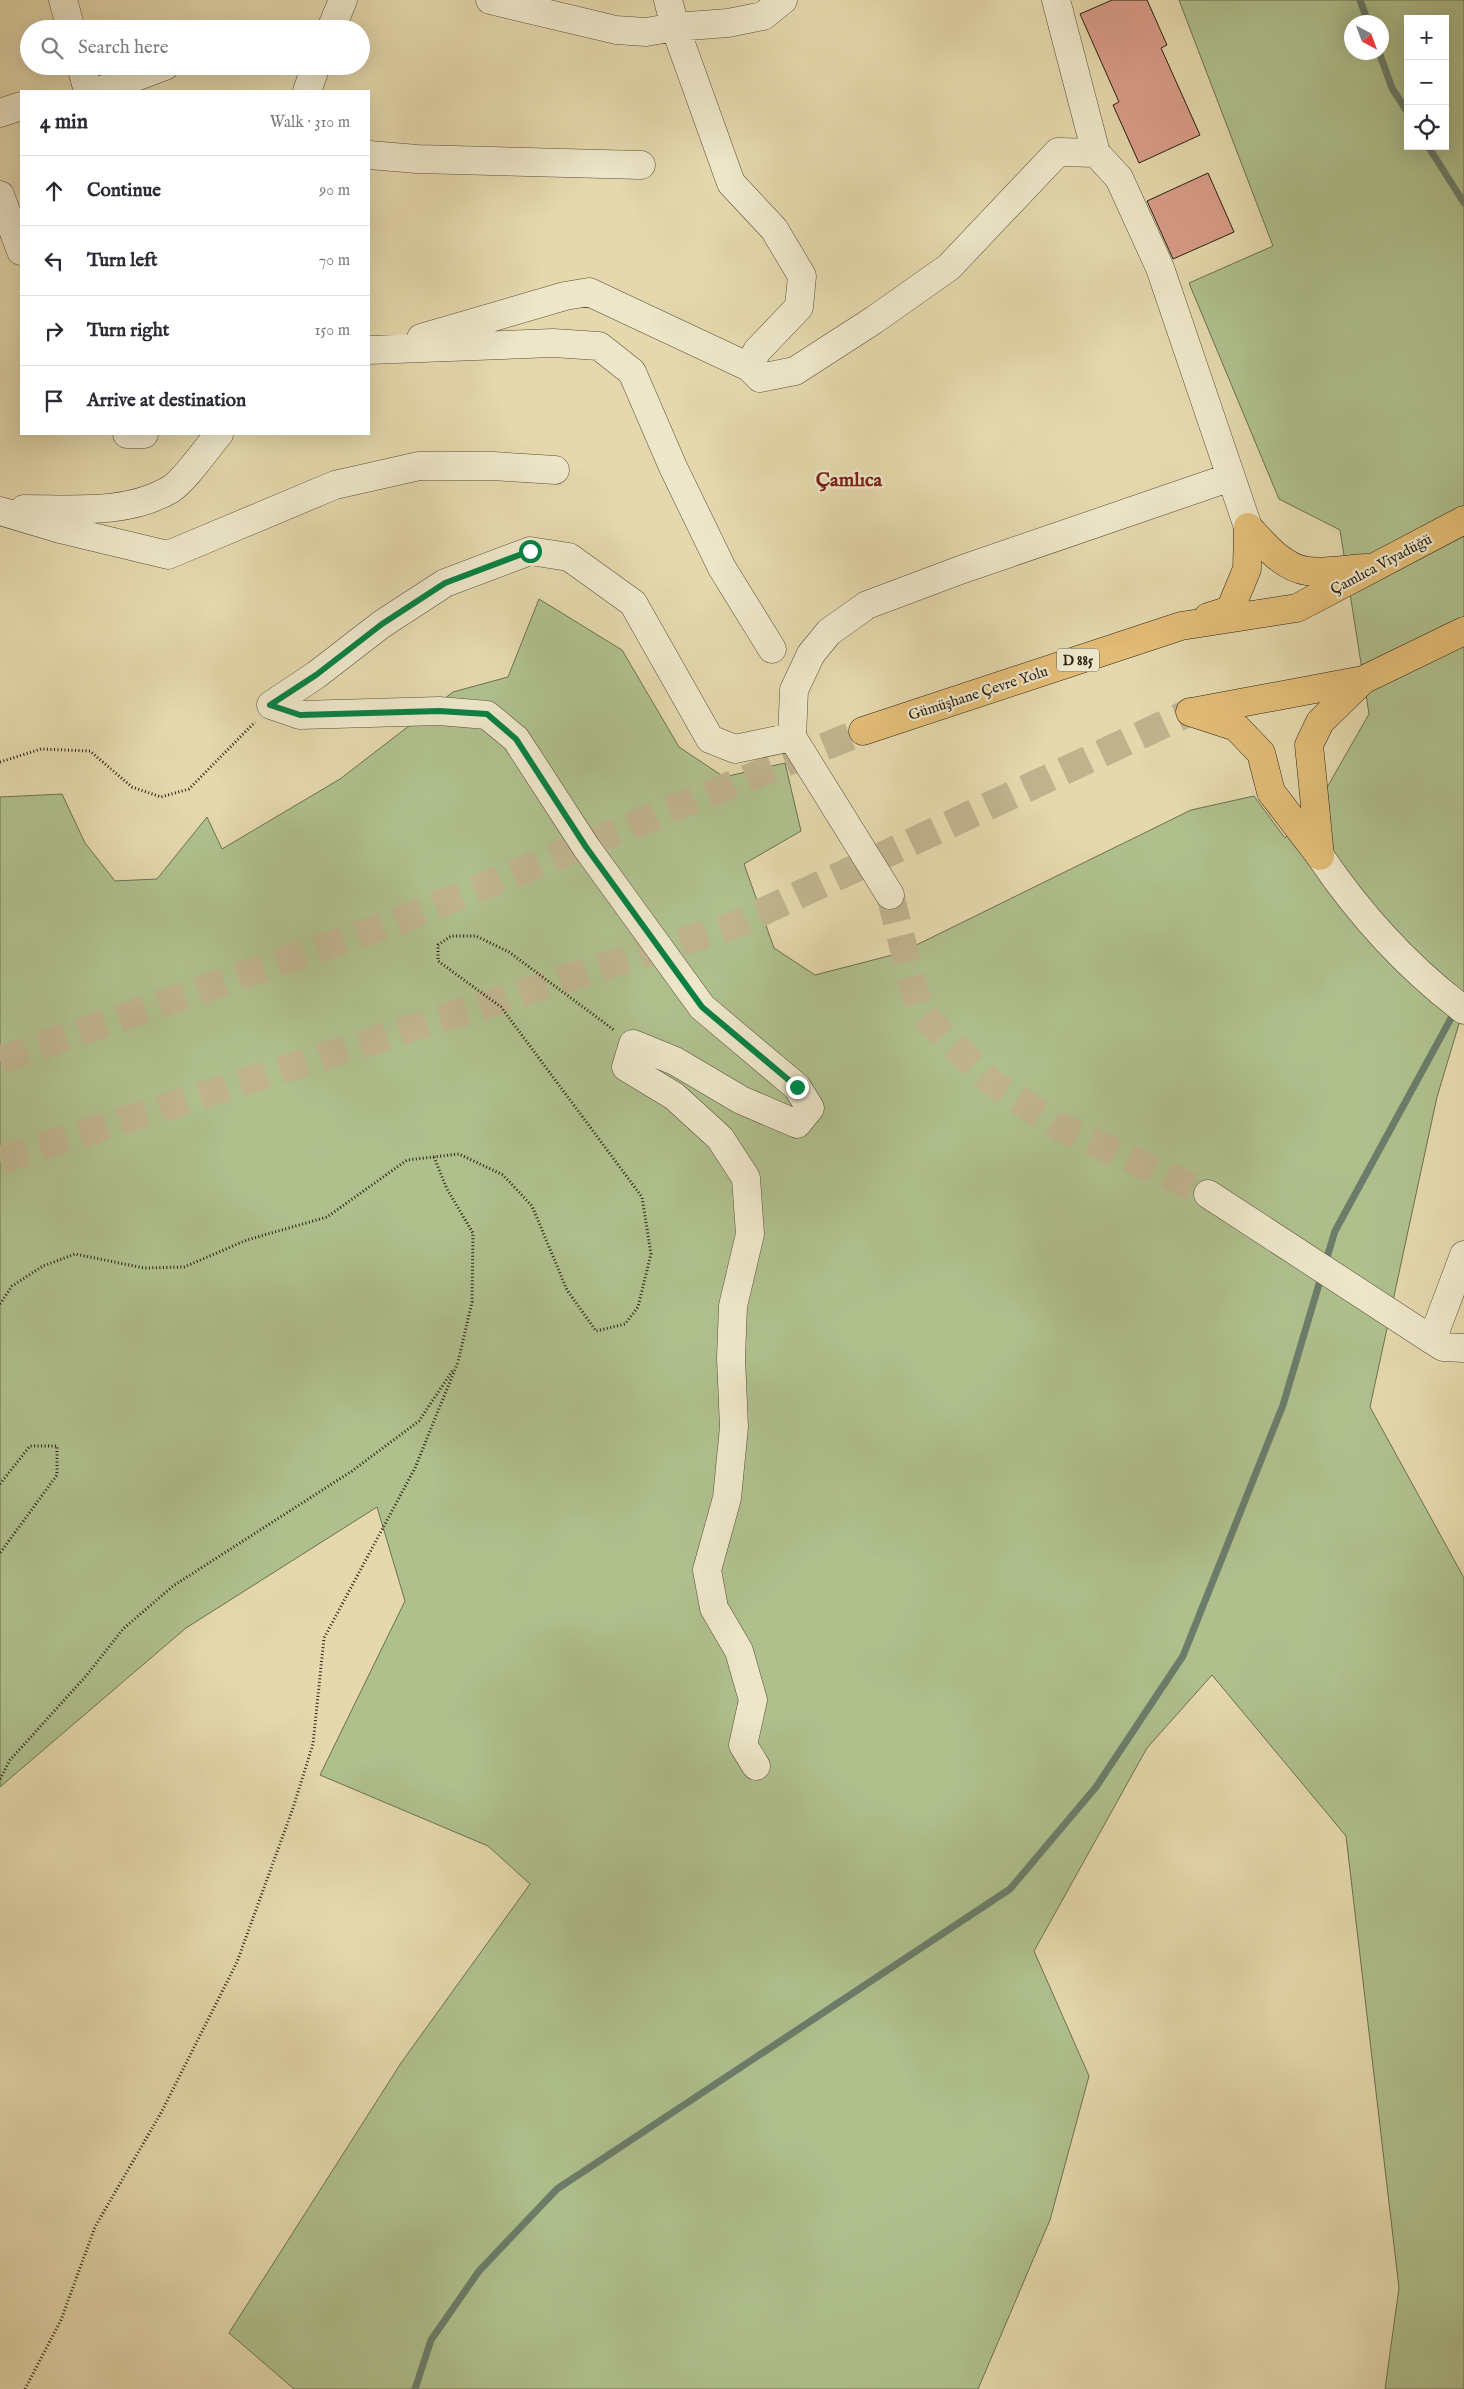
<!DOCTYPE html>
<meta charset="utf-8">
<style>
:root{--surface:#fff;--page:#f2f2f3;--text:#2b2b33;--muted:#7c7c81;--line:#e1e1e2}
body{margin:0;font-family:"IM FELL English",serif;background:var(--page);color:var(--text)}
.controls{position:absolute;right:15px;top:15px;display:grid;overflow:hidden;border-radius:0px;box-shadow:0 5px 20px #0002}
.controls button{width:45px;height:45px;display:grid;place-items:center;padding:0;border:0;border-bottom:1px solid var(--line);background:var(--surface);color:var(--text);font:25px sans-serif}
.compass{position:absolute;left:1344px;top:15px;width:45px;height:45px;border-radius:50%;background:var(--surface);box-shadow:0 5px 20px #0002;rotate:139deg}
.stop{position:absolute;width:15px;height:15px;margin:-11px;border:4px solid #0b8043;border-radius:50%;background:#fff}
.stop.end{background:#0b8043;border-color:#fff;box-shadow:0 1px 5px #0008}
.list{margin:0;padding:0;list-style:none}
h2{display:flex;justify-content:space-between;align-items:center;height:65px;margin:0;padding:0 20px;font-size:21px}
h2 small{font-size:16px;font-weight:400;color:var(--muted)}
.list li{display:grid;grid-template-columns:32px 1fr auto;gap:15px;align-items:center;box-sizing:border-box;height:70px;padding:0 20px;border-top:1px solid var(--line)}
.list b{display:block;font-size:19px;white-space:nowrap}
.list em{font-size:16px;font-style:normal;color:var(--muted)}
.icon{flex:none;width:28px;height:28px;fill:none;stroke:currentColor;stroke-width:2;stroke-linecap:round;stroke-linejoin:round}
.map{position:relative;flex:none;width:1464px;height:2389px;overflow:hidden}
.search{position:absolute;background:var(--surface);box-shadow:0 5px 20px #0002;left:20px;top:20px;width:350px;height:55px;display:flex;align-items:center;gap:12px;box-sizing:border-box;padding:0 18px;border-radius:28px;color:var(--muted);font-size:19px}
.panel{position:absolute;background:var(--surface);box-shadow:0 5px 20px #0002;left:20px;top:90px;width:350px;height:345px;border-radius:0px}
.map>svg:first-child{display:block}
.green{fill:#afc08d;stroke:#6c7050;fill-rule:evenodd}
.lines{fill:none;stroke-linecap:round;stroke-linejoin:round}
.stream{stroke:#6b7d6a;stroke-width:7}
.building{fill:#d89c88;stroke:#2a1f14}
.minor-tunnel{stroke:#bfb38e;stroke-width:28;stroke-dasharray:28 14;stroke-linecap:butt}
.highway-tunnel{stroke:#bfb38e;stroke-width:28;stroke-dasharray:28 14;stroke-linecap:butt}
.minor-casing{stroke:#584d3a;stroke-width:29}
.highway-casing{stroke:#2a1f14;stroke-width:29}
.path{stroke:#2a1f14;stroke-width:3;stroke-dasharray:1 2.5;stroke-linecap:butt}
.minor{stroke:#ede6c9;stroke-width:28}
.highway{stroke:#e2bc76;stroke-width:28}
.route{stroke:#0b8043;stroke-width:6}
.labels{text-anchor:middle;stroke-width:4.5;stroke-linejoin:round;paint-order:stroke}
.shield{fill:#ede6c9;stroke:#645b4a;stroke-width:1}
.shield-label{font-size:14px;font-weight:bold;fill:#2a1f14}
.street-label{font-size:15px;fill:#2a1f14;stroke:#ede6c9}
.district-label{font-size:20px;font-weight:bold;fill:#7a1f14;stroke:#ede6c9}
</style>
<div class="map">
<svg width="1464" height="2389" viewBox="0 0 1464 2389">
<rect width="100%" height="100%" fill="#e4d8ac"/>
<filter id="stains"><feTurbulence type="fractalNoise" baseFrequency=".004" numOctaves="4"/><feColorMatrix values="0 0 0 0 .2 0 0 0 0 .09 0 0 0 0 .02 0 0 0 .5 -.17"/></filter>
<radialGradient id="worn" r=".72"><stop offset=".6" stop-color="#630" stop-opacity="0"/><stop offset="1" stop-color="#630" stop-opacity=".3"/></radialGradient>
<path class="green" d="M1179,0H1464V1007L1437,1097L1370,1407L1464,1578V2389H1385L1399,2288L1346,1836L1212,1675L1147,1748L1034,1951L1089,2076L1050,2220L978,2389H294L229,2333L401,2063L530,1884L488,1846L320,1775L405,1601L377,1507L186,1628L0,1787V797L62,794L85,843L115,881L157,879L207,817L222,849L340,779L453,692L508,677L539,599L622,650L679,747L724,777L785,763L801,831L744,864L774,948L815,975L900,953L1191,810L1254,796L1285,838L1317,805L1369,714L1340,530L1279,499L1189,283L1273,246ZM1408,19H1445V146H1408ZM1352,22H1382V52H1352Z"/>
<g class="lines">
<path class="stream" d="M1360,0L1368,22
M1379,52L1392,88L1408,113
M1428,146L1464,203
M1325,1264L1335,1231L1455,1011
M415,2389L431,2340L479,2271L557,2189L1010,1889L1096,1787L1183,1656L1283,1405L1322,1274"/>
</g>
<path class="building" d="M1112,0H1147L1167,45L1161,48L1200,135L1139,163L1113,105L1119,102L1080,14Z
M1208,173L1234,232L1173,259L1147,201Z"/>
<g class="lines">
<path class="minor-tunnel" d="M890,895L920,1012L991,1082L1058,1126L1208,1194"/>
<path class="highway-tunnel" d="M0,1060L398,921L863,731
M0,1160L734,925L1190,712"/>
<g class="minor-casing">
<path id="minor" d="M63,0L71,29
M490,0L616,30L646,32L675,27L728,23L763,16L783,0
M668,0L675,27L731,183L774,229L802,276L799,307L757,351L749,367L760,378L795,371L874,320L949,267L1058,152L1096,153L1119,178L1160,268L1248,527
M1056,0L1096,153
M331,29L343,0
M81,66L88,91
M99,91L165,66
M307,91L316,66
M0,113L21,106
M369,155L417,159L641,165
M0,195L21,251
M421,338L565,296L589,292L749,367
M369,350L553,343L599,346L632,372L673,467L722,568L772,649
M127,434H144
M24,509C72,509 128,515 171,489C184,481 208,447 219,434
M0,511L64,530L168,555L335,485L419,466H493L555,470
M271,705L300,715L439,711L487,715L516,739L586,847L702,1007L797,1087L810,1108L797,1124L741,1100L675,1061L633,1044L626,1067L674,1096L720,1138L746,1178L750,1234L733,1306L731,1358L734,1427L727,1498L707,1570L714,1608L739,1651L753,1700L743,1745L756,1766
M271,705L316,675L382,624L445,583L530,551L569,557L633,603L710,739L735,749L792,737
M1320,856C1360,915 1407,967 1464,1010
M890,895L792,737L794,690L811,654L829,632L867,605L963,569L1231,477
M1208,1194L1432,1340
M1464,1255L1432,1340L1443,1347L1464,1348"/>
</g>
<g class="highway-casing">
<path id="highway" d="M1208,617L1230,610L1247,569L1248,527C1263,543 1283,568 1307,571C1326,573 1347,569 1366,568
M1190,712L1236,727L1261,753L1271,792L1320,856L1309,745L1320,722L1363,680
M1192,712L1363,680L1464,631
M863,731L1181,626L1297,608L1464,520"/>
</g>
<path class="path" d="M0,762L41,749L90,751L132,787L161,797L189,789L255,722
M434,1157L447,1189L473,1233L472,1302L458,1362
M0,1304L12,1286L43,1266L75,1254L144,1268L184,1267L247,1240L327,1217L407,1160L459,1154L503,1175L532,1206L567,1290L596,1331L625,1324L638,1307L651,1254L642,1197L501,1007L438,961V945L451,936H476L509,952L614,1030
M0,1484L30,1446H57V1475L0,1553
M0,1779L10,1760L86,1676L123,1629L173,1586L352,1471L419,1421L453,1370
M25,2389L61,2320L95,2227L162,2111L237,1962L293,1808L313,1744L324,1638L415,1468L458,1362"/>
<use href="#minor" class="minor"/>
<use href="#highway" class="highway"/>
</g>
<g class="lines">
<path class="route" d="M530,551L445,583L382,624L316,675L270,705L300,715L439,711L487,714L516,739L586,847L702,1007L797,1087"/>
</g>
<g class="labels">
<rect class="shield" x="1057" y="648.5" width="42" height="23" rx="4"/>
<g class="shield-label">
<text x="1078" y="665">D 885</text>
</g>
<g class="street-label">
<text transform="translate(1381 564) rotate(-28)" y="5">Çamlıca Viyadüğü</text>
<text transform="translate(978 693) rotate(-18)" y="5">Gümüşhane Çevre Yolu</text>
</g>
<g class="district-label">
<text x="849" y="486">Çamlıca</text>
</g>
</g>
<rect width="100%" height="100%" filter="url(#stains)"/>
<rect width="100%" height="100%" fill="url(#worn)"/>
</svg>
<div class="controls">
<button>+</button>
<button>−</button>
<button><svg class="icon" aria-label="locate" viewBox="0 0 24 24"><circle cx="12" cy="12" r="6"/><path d="M12 2v4M12 18v4M2 12h4M18 12h4"/></svg></button>
</div>
<svg class="compass" viewBox="-18 -18 36 36"><path d="M0-13l5 13h-10z" fill="#e53935"/><path d="M0 13l5-13h-10z" fill="#7c7c81"/></svg>
<div class="stop" style="left:530px;top:551px"></div>
<div class="stop end" style="left:797px;top:1087px"></div>
<div class="search"><svg class="icon" aria-label="search" viewBox="0 0 24 24"><circle cx="10" cy="10" r="6"/><path d="M15 15l6 6"/></svg>Search here</div>
<section class="panel">
<h2>4 min<small>Walk · 310 m</small></h2>
<ul class="list">
<li><svg class="icon" aria-label="ahead" viewBox="0 0 24 24"><path d="M12 20V5M6 11l6-6 6 6"/></svg><div><b>Continue</b></div><em>90 m</em></li>
<li><svg class="icon" aria-label="left" viewBox="0 0 24 24"><path d="M17 20v-9H6M10 6l-5 5 5 5"/></svg><div><b>Turn left</b></div><em>70 m</em></li>
<li><svg class="icon" aria-label="right" viewBox="0 0 24 24"><path d="M7 20v-9h11M14 6l5 5-5 5"/></svg><div><b>Turn right</b></div><em>150 m</em></li>
<li><svg class="icon" aria-label="arrive" viewBox="0 0 24 24"><path d="M6 21V4h12l-3 4 3 4H6"/></svg><div><b>Arrive at destination</b></div></li>
</ul>
</section>
</div>
